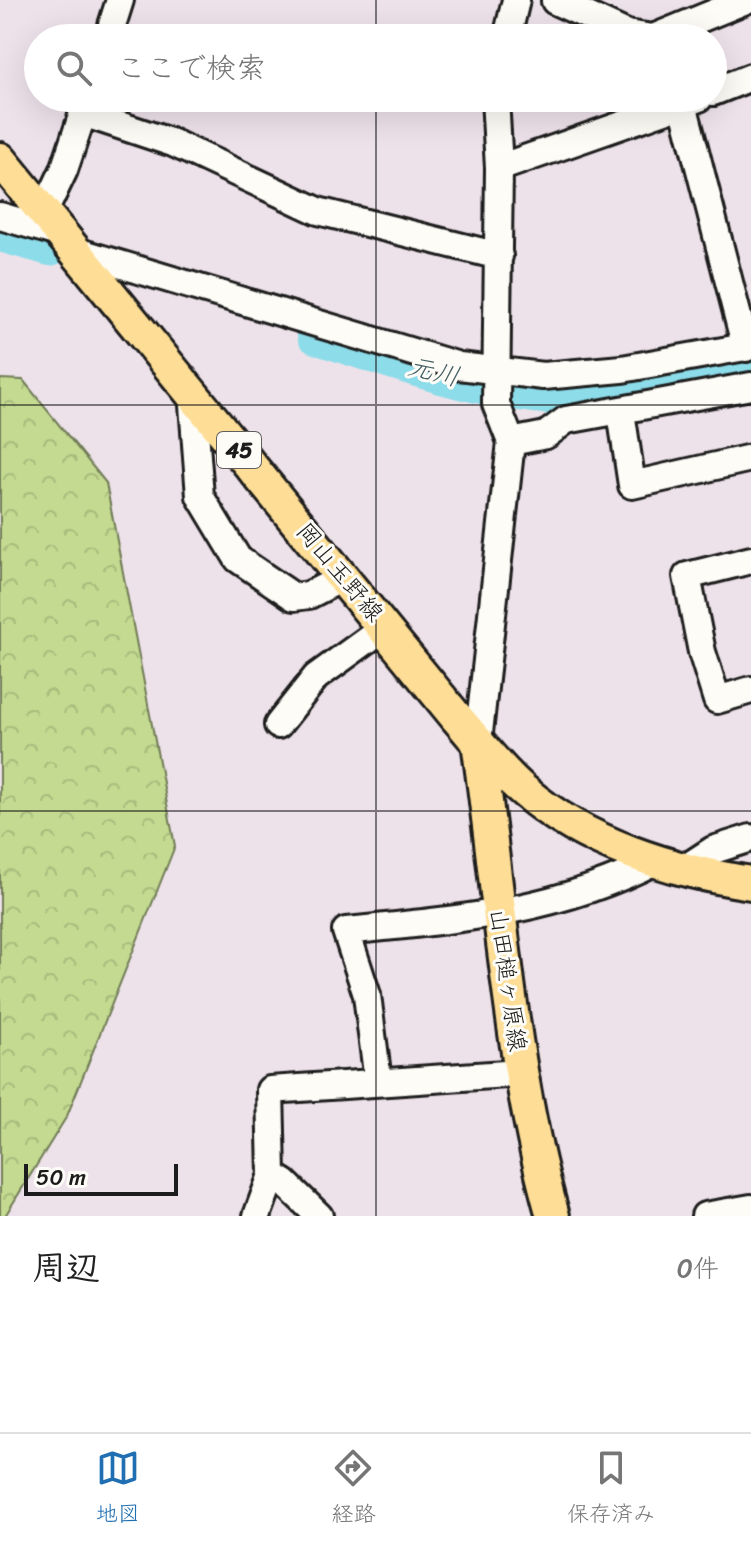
<!DOCTYPE html>
<html lang="ja">
<meta charset="utf-8">
<style>
:root{--surface:#fff;--page:#f2f2f2;--text:#222;--muted:#767676;--line:#e0e0e0;--accent:#1f6fb2}
body{margin:0;font-family:Sriracha,"Klee One",sans-serif;background:var(--page);color:var(--text)}
.scale{position:absolute;left:24px;bottom:20px;width:154px;box-sizing:border-box;padding-left:8px;border:4px solid #1c1c1c;border-top:0;font-size:22px;line-height:28px;white-space:nowrap;color:#1c1c1c;-webkit-text-stroke:6px #fdfcf7;paint-order:stroke}
.list{margin:0;padding:0;list-style:none}
h2{display:flex;justify-content:space-between;align-items:center;height:104px;margin:0;padding:0 32px;font-size:34px}
h2 small{font-size:26px;font-weight:400;color:var(--muted)}
.icon{flex:none;width:44px;height:44px;fill:none;stroke:currentColor;stroke-width:2;stroke-linecap:round;stroke-linejoin:round}
.map{position:relative;flex:none;width:751px;height:1216px;overflow:hidden}
.search{position:absolute;background:var(--surface);box-shadow:0 8px 32px #0002;left:24px;right:24px;top:24px;height:88px;display:flex;align-items:center;gap:20px;box-sizing:border-box;padding:0 28px;border-radius:44px;color:var(--muted);font-size:30px}
.sheet{height:216px;background:var(--surface)}
nav{display:flex;justify-content:space-around;align-items:center;box-sizing:border-box;height:112px;border-top:2px solid var(--line);background:var(--surface);font-size:22px;color:var(--muted)}
nav a{display:grid;justify-items:center;gap:4px}
nav .on{color:var(--accent)}
.map>svg:first-child{display:block}
.forest{fill:url(#forest-crowns);stroke:#707b56;stroke-width:2}
.lines{fill:none;stroke-linecap:round;stroke-linejoin:round}
.river{stroke:#8cdce9;stroke-width:38}
.minor-casing{stroke:#1c1c1c;stroke-width:32}
.major-casing{stroke:#1c1c1c;stroke-width:38}
.minor{stroke:#fdfcf7;stroke-width:26}
.major{stroke:#fede96;stroke-width:32}
.grid{fill:none;stroke:#1c1c1c;stroke-width:2;stroke-opacity:0.55}
.labels{text-anchor:middle;stroke-width:6;stroke-linejoin:round;paint-order:stroke}
.shield{fill:#fdfcf7;stroke:#605f5e;stroke-width:2}
.shield-label{font-size:22px;font-weight:bold;fill:#1c1c1c}
.street-label{font-size:24px;fill:#1c1c1c;stroke:#fdfcf7}
.water-label{font-size:26px;font-style:italic;fill:#435f64;stroke:#fdfcf7}
</style>
<div class="map">
<svg width="751" height="1216" viewBox="0 0 751 1216">
<defs>
<pattern id="forest-crowns" width="20" height="18" patternUnits="userSpaceOnUse" patternTransform="scale(2)"><rect width="20" height="18" fill="#c3da90"/><path d="M2 6a3 3 0 1 1 6 0M12 15a3 3 0 1 1 6 0" fill="none" stroke="#a7ba7c"/></pattern>
</defs>
<rect width="100%" height="100%" fill="#eee2ea"/>
<filter id="ink" filterUnits="userSpaceOnUse"><feTurbulence type="fractalNoise" baseFrequency=".0125" numOctaves="2"/><feDisplacementMap in="SourceGraphic" scale="16" xChannelSelector="R" yChannelSelector="G"/><feConvolveMatrix kernelMatrix="1 2 1 2 8 2 1 2 1" color-interpolation-filters="sRGB"/></filter>
<g filter="url(#ink)">
<path class="forest" d="M0,379L23,380L106,483L175,846L67,1116L5,1216H0Z"/>
<g class="lines">
<path class="river" d="M0,233L50,247
M316,335C396,362 480,392 565,397C619,401 696,378 751,366"/>
<g class="minor-casing">
<path id="minor" d="M555,1L627,34L653,38L746,0
M108,38L120,0
M507,38L516,0
M713,92L751,77
M683,104L746,348
M83,113L173,143L318,211L499,256
M499,168L699,98
M44,212L64,170L88,98
M0,216L62,234
M76,251L459,366L543,376L622,369L751,346
M192,392L200,496L238,559L294,597L309,595L344,577
M621,412L632,485L751,458
M511,442L546,435L566,420L751,386
M751,560L687,576L702,652L717,700L751,690
M278,725L316,677L385,627
M478,742L511,442L496,404L499,168L495,98
M684,869L713,850L751,838
M378,1081L367,995L346,931C455,920 557,912 657,860
M272,1175L285,1183L319,1216
M257,1216L272,1175L270,1090L521,1073
M705,1216L751,1208"/>
</g>
<g class="major-casing">
<path id="major" d="M0,159L457,718C478,742 499,770 524,791C585,844 673,871 751,883
M478,742C501,900 509,1061 553,1216"/>
</g>
<use href="#minor" class="minor"/>
<use href="#major" class="major"/>
</g>
</g>
<path class="grid" d="M376,0V38M376,98V1216M0,405H751M0,811H751"/>
<g class="labels">
<rect class="shield" x="217" y="432" width="44" height="36" rx="6"/>
<g class="shield-label">
<text x="239" y="458">45</text>
</g>
<g class="street-label">
<text transform="translate(340 572) rotate(50)" y="8">岡山玉野線</text>
<text transform="translate(508 980) rotate(82)" y="8">山田槌ヶ原線</text>
</g>
<g class="water-label">
<text transform="translate(434 371) rotate(14)" y="9">元川</text>
</g>
</g>
</svg>
<div class="scale">50 m</div>
<div class="search"><svg class="icon" aria-label="search" viewBox="0 0 24 24"><circle cx="10" cy="10" r="6"/><path d="M15 15l6 6"/></svg>ここで検索</div>
</div>
<section class="sheet">
<h2>周辺<small>0件</small></h2>
<ul class="list">
</ul>
</section>
<nav>
<a class="on"><svg class="icon" aria-label="map" viewBox="0 0 24 24"><path d="M3 6l6-2 6 2 6-2v14l-6 2-6-2-6 2zM9 4v14M15 6v14"/></svg>地図</a>
<a><svg class="icon" aria-label="directions" viewBox="0 0 24 24"><path d="M12 3l9 9-9 9-9-9zM9 14v-3h6M13 9l2 2-2 2"/></svg>経路</a>
<a><svg class="icon" aria-label="saved" viewBox="0 0 24 24"><path d="M7 4h10v16l-5-4-5 4z"/></svg>保存済み</a>
</nav>
